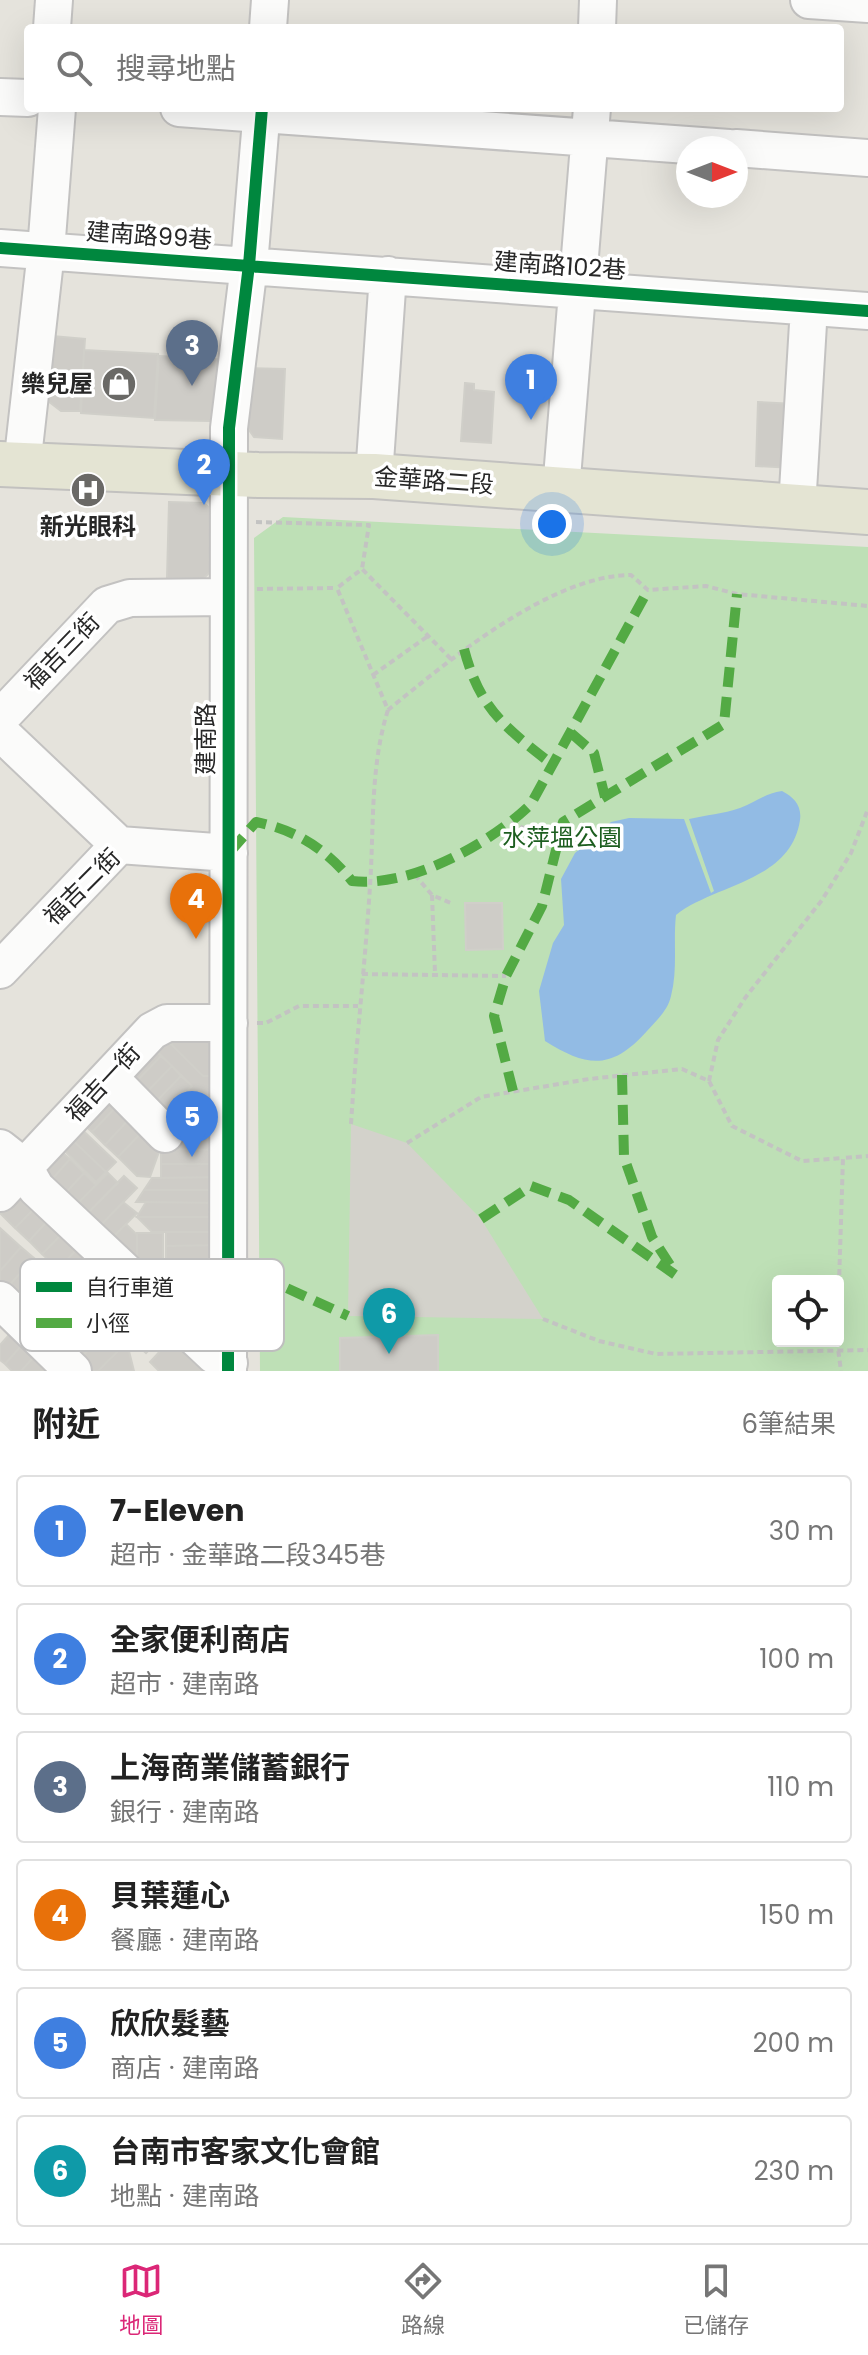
<!DOCTYPE html>
<html lang="zh-TW">
<meta charset="utf-8">
<style>
:root{--surface:#fff;--page:#f6f6f6;--text:#222;--muted:#767676;--line:#e0e0e0;--accent:#db2777}
body{margin:0;font-family:Poppins,"Noto Sans TC",sans-serif;background:var(--page);color:var(--text)}
.controls{position:absolute;right:24px;bottom:24px;display:grid;overflow:hidden;border-radius:8px;box-shadow:0 8px 32px #0002}
.controls button{width:72px;height:72px;display:grid;place-items:center;padding:0;border:0;border-bottom:2px solid var(--line);background:var(--surface);color:var(--text);font:40px sans-serif}
.compass{position:absolute;left:676px;top:136px;width:72px;height:72px;border-radius:50%;background:var(--surface);box-shadow:0 8px 32px #0002;rotate:90deg}
.you{position:absolute;left:552px;top:524px;width:28px;height:28px;margin:-20px;border:6px solid #fff;border-radius:50%;background:#1a73e8;box-shadow:0 0 0 12px #1a73e833}
.badge{display:grid;place-items:center;width:52px;height:52px;border-radius:50%;background:var(--accent);color:#fff;font-size:26px;font-weight:700}
.pin{position:absolute;translate:-50% -66px;filter:drop-shadow(0 2px 4px #0008)}
.pin::after{content:'';position:absolute;top:42px;width:28px;height:24px;background:inherit;clip-path:polygon(0 0,100% 0,50% 100%)}
.list{margin:0;padding:0;list-style:none}
h2{display:flex;justify-content:space-between;align-items:center;height:104px;margin:0;padding:0 32px;font-size:34px}
h2 small{font-size:26px;font-weight:400;color:var(--muted)}
.list li{display:grid;grid-template-columns:52px 1fr auto;gap:24px;align-items:center;box-sizing:border-box;height:112px;margin:0 16px 16px;padding:0 16px;border:2px solid var(--line);border-radius:8px}
.list b{display:block;font-size:30px;white-space:nowrap}
.list p{margin:0;font-size:26px;white-space:nowrap;color:var(--muted)}
.list em{font-size:26px;font-style:normal;color:var(--muted)}
.icon{flex:none;width:44px;height:44px;fill:none;stroke:currentColor;stroke-width:2;stroke-linecap:round;stroke-linejoin:round}
.map{position:relative;flex:none;width:868px;height:1371px;overflow:hidden}
.search{position:absolute;background:var(--surface);box-shadow:0 8px 32px #0002;left:24px;right:24px;top:24px;height:88px;display:flex;align-items:center;gap:20px;box-sizing:border-box;padding:0 28px;border-radius:8px;color:var(--muted);font-size:30px}
.sheet{height:872px;background:var(--surface)}
nav{display:flex;justify-content:space-around;align-items:center;box-sizing:border-box;height:112px;border-top:2px solid var(--line);background:var(--surface);font-size:22px;color:var(--muted)}
nav a{display:grid;justify-items:center;gap:4px}
nav .on{color:var(--accent)}
.map>svg:first-child{display:block}
.green{fill:#bee0b6;fill-rule:evenodd}
.plaza{fill:#d3d2cb}
.water{fill:#92bbe4}
.building{fill:#ceccc7;stroke:#d0cfc9;stroke-width:2}
.lines{fill:none;stroke-linecap:round;stroke-linejoin:round}
.minor-casing{stroke:#c3c2c1;stroke-width:40}
.major-casing{stroke:#c2c1bf;stroke-width:48}
.path{stroke:#c3c3c2;stroke-width:4;stroke-dasharray:6 4;stroke-linecap:butt}
.minor{stroke:#fbfbfa;stroke-width:36}
.major{stroke:#e4e4d3;stroke-width:44}
.quiet{stroke:#53aa44;stroke-width:10;stroke-dasharray:20 10;stroke-linecap:butt}
.cycleway-casing{stroke:#fff;stroke-width:17}
.cycleway{stroke:#00873e;stroke-width:12}
.labels{text-anchor:middle;stroke-width:7;stroke-linejoin:round;paint-order:stroke}
.street-label{font-size:24px;fill:#272727;stroke:#fff}
.poi-label{font-size:24px;font-weight:bold;fill:#272727;stroke:#fff;text-anchor:end}
.park-label{font-size:24px;fill:#1c5e1f;stroke:#fff}
.key{fill:#fff;stroke:#bebebe;stroke-width:2}
.key-label{font-size:22px;fill:#272727}
</style>
<div class="map">
<svg width="868" height="1371" viewBox="0 0 868 1371">
<rect width="100%" height="100%" fill="#e5e3dc"/>
<path class="green" d="M283,517L868,547V1371H260L254,538ZM778,1281H838V1341H778Z"/>
<path class="plaza" d="M351,1124L407,1143L481,1219L543,1319L348,1316Z"/>
<path class="water" d="M782,791C794,797 802,806 800,820C791,882 715,884 676,915C673,942 678,969 671,996C668,1010 657,1020 647,1031C612,1070 588,1068 545,1041L539,991L553,943L564,925L561,879L575,853L611,822L629,818L684,819L711,893L714,891L689,819C706,815 723,814 740,808C756,802 766,793 782,791Z"/>
<path class="building" d="M52,336L85,339L80,411H61L48,401Z
M84,350L158,354L154,418L81,413Z
M159,356L229,360L225,411L211,421L155,420Z
M247,368L285,369L282,439L254,437L244,423Z
M465,383L474,384V390L494,392L491,443L461,441Z
M758,402L795,404L793,468L756,466Z
M169,502L204,503L217,515L216,566L204,578H167Z
M465,903H502L503,949L466,950Z
M211,1037L223,1076H203L168,1041Z
M168,1041L203,1076H223V1106L174,1107L192,1086L151,1045Z
M151,1045L161,1056L132,1086L121,1076Z
M161,1056L172,1066L142,1097L132,1086Z
M172,1066L181,1076L152,1106L142,1097Z
M181,1076L192,1086L163,1117L152,1106Z
M104,1092L118,1105L92,1132L78,1119Z
M118,1105L131,1117L105,1145L92,1132Z
M181,1106H223V1120H181Z
M131,1117L144,1130L118,1157L105,1145Z
M175,1120H223V1134H175Z
M74,1122L116,1162L106,1172L64,1132Z
M144,1130L161,1146L150,1177L137,1176L118,1157Z
M64,1132L106,1172L96,1182L55,1141Z
M181,1134H223V1150L171,1149Z
M53,1144L70,1159L46,1186L33,1164Z
M161,1149L223,1150V1164H161Z
M70,1159L84,1173L60,1199L46,1186Z
M161,1164H223V1177L161,1178Z
M84,1173L96,1185L71,1210L60,1199Z
M108,1173L118,1183L81,1220L71,1210Z
M124,1176L137,1188L94,1232L81,1220Z
M223,1177V1190H144L152,1178Z
M144,1190H223V1203L136,1202Z
M18,1194L40,1203L15,1228L0,1213Z
M123,1202L137,1213L105,1245L94,1232Z
M146,1202L223,1203L222,1217H137Z
M40,1203L53,1215L29,1241L15,1228Z
M53,1215L67,1229L42,1254L29,1241Z
M137,1217H222V1232H152Z
M126,1224L137,1235V1256L125,1266L105,1245Z
M0,1228L21,1247L0,1271Z
M67,1229L82,1244L58,1269L42,1254Z
M166,1232H222V1245L166,1246Z
M137,1233H163V1278H137L125,1266L137,1256Z
M82,1244L98,1258L74,1285L58,1269Z
M222,1245V1260L166,1261V1246Z
M21,1247L34,1258L4,1291L0,1287V1271Z
M34,1258L46,1269L15,1302L4,1291Z
M98,1258L113,1272L89,1298L74,1285Z
M46,1269L58,1280L28,1314L15,1302Z
M96,1313L111,1328L77,1361L63,1348Z
M159,1315L171,1327L146,1353L133,1341Z
M17,1326L29,1337L5,1364L0,1360V1345Z
M111,1328L126,1343L98,1371H88L77,1361Z
M177,1333L220,1371H159L150,1362Z
M438,1335V1371H340V1338Z
M29,1337L42,1348L21,1371H12L5,1364Z
M123,1346L129,1351L134,1371H98Z
M42,1348L54,1359L43,1371H21Z"/>
<g class="lines">
<g class="minor-casing">
<path id="minor" d="M809,0L868,4
M52,28L54,0
M268,28L270,0
M597,28L598,0
M0,97L28,98
M179,108L729,148
M736,148L868,158
M0,248L868,311
M22,466L46,251L57,108
M374,476L388,275
M561,490L592,108
M797,507L809,307
M0,718L107,605L130,598L228,597
M0,732L119,845
M0,970L119,845L229,853
M109,1077L165,1134
M0,1148L24,1167L36,1188L214,1355L229,1363
M0,1193L152,1031L167,1023H229
M0,1300L73,1371
M228,1371L229,428L249,265L262,108"/>
</g>
<g class="major-casing">
<path id="major" d="M0,464L258,475L374,476L868,512"/>
</g>
<path class="path" d="M256,522L369,525L362,569
M257,589L336,588
M451,659L362,569L337,588L388,710C448,661 551,575 631,575L648,590L706,586L737,594L868,606
M373,675L428,636
M511,823L536,833L563,822
M415,875L432,895L453,904
M432,895L435,973
M362,974L506,976
M257,1023H266L299,1006H358
M709,1081L718,1040L745,998L822,900L851,853L868,809
M351,1124C356,1044 365,965 370,886C374,828 370,766 388,710
M407,1143L481,1097L589,1079L682,1069L709,1081L732,1126L802,1161L843,1158
M838,1315L843,1158L868,1156
M543,1319L599,1341L656,1354L868,1350
M837,1341L841,1371"/>
<use href="#minor" class="minor"/>
<use href="#major" class="major"/>
<path class="quiet" d="M464,649C480,710 506,728 553,765
M571,733L594,753L605,797
M230,852L256,822C296,830 326,849 352,881C410,888 490,844 531,804L648,590
M622,1075L624,1157L652,1237L672,1268
M513,1091L494,1016L506,976L542,906L563,822L724,724L737,594
M481,1219L531,1186L569,1200L677,1276
M229,1281L269,1280L348,1316"/>
<g class="cycleway-casing">
<path id="cycleway" d="M0,248L868,311
M228,1371L229,428L249,265L262,108"/>
</g>
<use href="#cycleway" class="cycleway"/>
</g>
<defs>
<g id="shop-disc" transform="scale(1.8)"><circle r="9.5" fill="#6a6966" stroke="#fff"/><path d="M-5-2.5h2.3a2.7 3.5 0 0 1 5.4 0H5L5.5 6h-11ZM-1.5-2.5h3a1.5 2.3 0 0 0-3 0Z" fill="#fff"/></g>
<g id="hospital-disc" transform="scale(1.8)"><circle r="9.5" fill="#6a6966" stroke="#fff"/><path d="M-5-5h3v3.5h4V-5h3V5h-3V1.5h-4V5h-3Z" fill="#fff"/></g>
</defs>
<g fill-rule="evenodd">
<use href="#shop-disc" x="119" y="384"/>
<use href="#hospital-disc" x="88" y="490"/>
</g>
<g class="labels">
<g class="street-label">
<text transform="translate(149 236) rotate(4)" y="8">建南路99巷</text>
<text transform="translate(560 266) rotate(4)" y="8">建南路102巷</text>
<text transform="translate(434 481) rotate(4)" y="8">金華路二段</text>
<text transform="translate(62 652) rotate(-46)" y="8">福吉三街</text>
<text transform="translate(206 739) rotate(-90)" y="8">建南路</text>
<text transform="translate(82 887) rotate(-45)" y="8">福吉二街</text>
<text transform="translate(103 1083) rotate(-47)" y="8">福吉一街</text>
</g>
<g class="poi-label">
<text x="93" y="392">樂兒屋</text>
<text x="88" y="535" text-anchor="middle">新光眼科</text>
</g>
<g class="park-label">
<text x="562" y="846">水萍塭公園</text>
</g>
</g>
<rect x="20" y="1259" width="264" height="92" rx="12" class="key"/>
<rect x="36" y="1282" width="36" height="10" fill="#00873e"/>
<rect x="36" y="1318" width="36" height="10" fill="#53aa44"/>
<g class="key-label">
<text x="86" y="1295">自行車道</text>
<text x="86" y="1331">小徑</text>
</g>
</svg>
<div class="controls">
<button><svg class="icon" aria-label="locate" viewBox="0 0 24 24"><circle cx="12" cy="12" r="6"/><path d="M12 2v4M12 18v4M2 12h4M18 12h4"/></svg></button>
</div>
<svg class="compass" viewBox="-18 -18 36 36"><path d="M0-13l5 13h-10z" fill="#e53935"/><path d="M0 13l5-13h-10z" fill="#767676"/></svg>
<div class="you"></div>
<div class="pin badge" style="left:531px;top:420px;background:#3f7fe0">1</div>
<div class="pin badge" style="left:204px;top:505px;background:#3f7fe0">2</div>
<div class="pin badge" style="left:192px;top:386px;background:#5c6f8a">3</div>
<div class="pin badge" style="left:196px;top:939px;background:#e8710a">4</div>
<div class="pin badge" style="left:192px;top:1157px;background:#3f7fe0">5</div>
<div class="pin badge" style="left:389px;top:1354px;background:#0f9aa8">6</div>
<div class="search"><svg class="icon" aria-label="search" viewBox="0 0 24 24"><circle cx="10" cy="10" r="6"/><path d="M15 15l6 6"/></svg>搜尋地點</div>
</div>
<section class="sheet">
<h2>附近<small>6筆結果</small></h2>
<ul class="list">
<li><span class="badge" style="background:#3f7fe0">1</span><div><b>7-Eleven</b><p>超市 · 金華路二段345巷</p></div><em>30 m</em></li>
<li><span class="badge" style="background:#3f7fe0">2</span><div><b>全家便利商店</b><p>超市 · 建南路</p></div><em>100 m</em></li>
<li><span class="badge" style="background:#5c6f8a">3</span><div><b>上海商業儲蓄銀行</b><p>銀行 · 建南路</p></div><em>110 m</em></li>
<li><span class="badge" style="background:#e8710a">4</span><div><b>貝葉蓮心</b><p>餐廳 · 建南路</p></div><em>150 m</em></li>
<li><span class="badge" style="background:#3f7fe0">5</span><div><b>欣欣髮藝</b><p>商店 · 建南路</p></div><em>200 m</em></li>
<li><span class="badge" style="background:#0f9aa8">6</span><div><b>台南市客家文化會館</b><p>地點 · 建南路</p></div><em>230 m</em></li>
</ul>
</section>
<nav>
<a class="on"><svg class="icon" aria-label="map" viewBox="0 0 24 24"><path d="M3 6l6-2 6 2 6-2v14l-6 2-6-2-6 2zM9 4v14M15 6v14"/></svg>地圖</a>
<a><svg class="icon" aria-label="directions" viewBox="0 0 24 24"><path d="M12 3l9 9-9 9-9-9zM9 14v-3h6M13 9l2 2-2 2"/></svg>路線</a>
<a><svg class="icon" aria-label="saved" viewBox="0 0 24 24"><path d="M7 4h10v16l-5-4-5 4z"/></svg>已儲存</a>
</nav>
